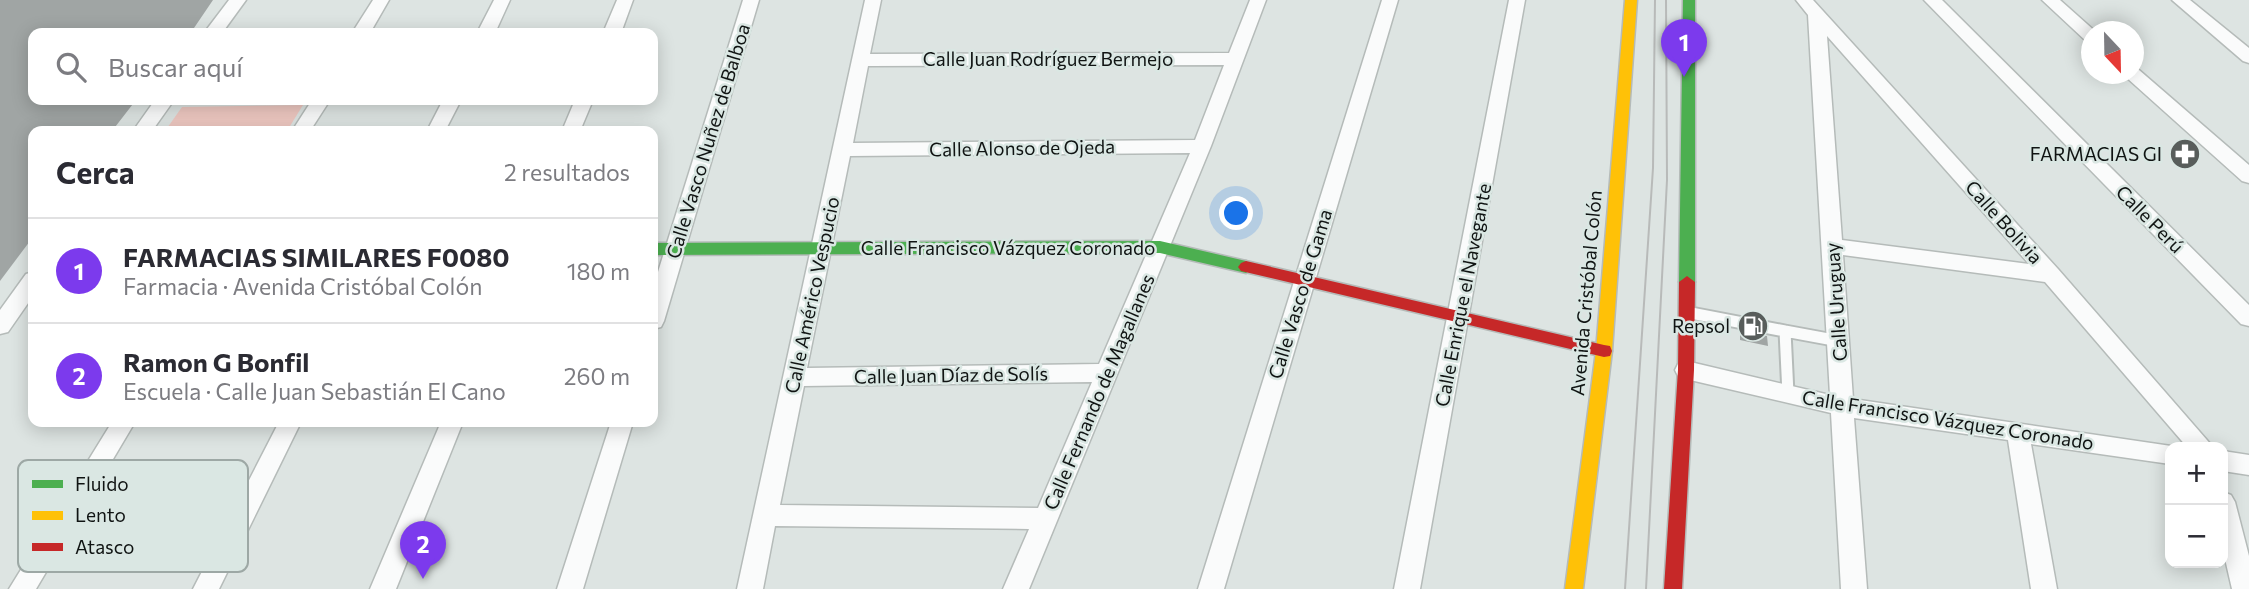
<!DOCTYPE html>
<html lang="es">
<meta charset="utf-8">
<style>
:root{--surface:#fff;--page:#f2f2f3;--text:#2b2b33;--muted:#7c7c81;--line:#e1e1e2;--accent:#7c3aed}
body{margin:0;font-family:Commissioner,sans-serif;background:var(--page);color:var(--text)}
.controls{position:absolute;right:21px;bottom:21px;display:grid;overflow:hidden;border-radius:14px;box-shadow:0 4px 18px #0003}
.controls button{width:63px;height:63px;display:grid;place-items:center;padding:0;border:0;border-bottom:2px solid var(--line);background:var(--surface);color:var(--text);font:35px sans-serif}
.compass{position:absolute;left:2081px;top:21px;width:63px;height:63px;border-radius:50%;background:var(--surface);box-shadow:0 4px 18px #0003;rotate:158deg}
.you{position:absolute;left:1237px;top:214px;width:24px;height:24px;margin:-18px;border:5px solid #fff;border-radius:50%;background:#1a73e8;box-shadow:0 0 0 10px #1a73e833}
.badge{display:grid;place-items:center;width:46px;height:46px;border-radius:50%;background:var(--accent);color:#fff;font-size:23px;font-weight:700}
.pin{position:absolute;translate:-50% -58px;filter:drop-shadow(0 2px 4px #0008)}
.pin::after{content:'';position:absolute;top:37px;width:24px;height:21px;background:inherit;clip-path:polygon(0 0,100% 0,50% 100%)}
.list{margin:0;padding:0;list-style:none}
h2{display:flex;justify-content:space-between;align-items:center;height:91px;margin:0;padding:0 28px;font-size:30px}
h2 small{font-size:23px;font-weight:400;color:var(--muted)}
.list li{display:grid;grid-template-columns:46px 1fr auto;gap:21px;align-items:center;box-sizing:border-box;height:105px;padding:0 28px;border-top:2px solid var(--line)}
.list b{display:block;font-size:26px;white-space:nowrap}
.list p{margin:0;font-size:23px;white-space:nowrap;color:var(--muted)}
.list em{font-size:23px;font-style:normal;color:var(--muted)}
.icon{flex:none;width:38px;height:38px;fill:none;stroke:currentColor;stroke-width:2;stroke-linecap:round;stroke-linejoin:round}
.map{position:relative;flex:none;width:2249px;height:589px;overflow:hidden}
.search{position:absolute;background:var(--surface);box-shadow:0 4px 18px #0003;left:28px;top:28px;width:630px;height:77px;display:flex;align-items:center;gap:18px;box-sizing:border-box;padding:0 24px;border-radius:14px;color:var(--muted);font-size:26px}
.panel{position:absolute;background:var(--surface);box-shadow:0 4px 18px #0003;left:28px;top:126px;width:630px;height:301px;border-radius:14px}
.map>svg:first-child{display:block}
.green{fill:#eec8c1}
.building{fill:#a0a5a4}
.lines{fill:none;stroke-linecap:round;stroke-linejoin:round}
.lane-casing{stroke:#b5bbb9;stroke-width:15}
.street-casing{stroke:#b5bbb9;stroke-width:3}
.fast-casing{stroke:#b5bbb9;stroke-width:3}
.slow-casing{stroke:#b5bbb9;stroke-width:3}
.jam-casing{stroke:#b5bbb9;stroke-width:3}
.lane{stroke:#fafbfb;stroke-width:11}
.street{fill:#fafbfb;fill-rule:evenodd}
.fast{fill:#4caf50;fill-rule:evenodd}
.slow{fill:#ffc107;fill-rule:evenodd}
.jam{fill:#c62828;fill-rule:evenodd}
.tram{stroke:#b8bab9;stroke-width:2}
.labels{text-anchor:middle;stroke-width:5;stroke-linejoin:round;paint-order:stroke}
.street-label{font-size:19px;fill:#101413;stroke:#dae7e3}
.poi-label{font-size:19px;fill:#101413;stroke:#dae7e3;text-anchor:end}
.key{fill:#dae7e3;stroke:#9da8a5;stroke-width:2}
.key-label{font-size:19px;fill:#101413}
</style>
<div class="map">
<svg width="2249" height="589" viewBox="0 0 2249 589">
<rect width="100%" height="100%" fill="#dde4e2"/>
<path class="green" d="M303,105L287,131H165L182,107Z"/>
<path class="building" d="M0,0H213L194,28L141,33H33V100H136L112,131H33V237L0,281Z
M1740,331L1767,336L1768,346L1740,340Z"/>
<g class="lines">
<g class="lane-casing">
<path id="lane" d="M1691,313L1785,331L1788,394
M1785,331L1839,341"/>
</g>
<g class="street-casing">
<path id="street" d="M229,0H246L222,33H204Z
M373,0H389L370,33H352Z
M494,0H510L495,33H477Z
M617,0H633L621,33H603Z
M743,0H759L664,321L661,327L653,329V288Z
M865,0H881L870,54L1229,53L1250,0H1266L1211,146L1029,589H1003L1029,529L775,526L763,589H737ZM1224,65L1195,140L853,143L868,66ZM1190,153L1099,364L807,368L850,156ZM1092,382L1038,508L780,505L804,386Z
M1382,0H1398L1224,589H1198Z
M1509,0H1525L1420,589H1394Z
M1796,0H1813L2058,269L2213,447H2187L2045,282L1843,255L1853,399L2178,447H2170V464L2031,444L2057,589H2031L2008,440L1854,418L1867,589H1841L1831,413L1686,379L1678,376L1675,370L1678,364L1686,361L1830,395L1808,15ZM1827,36L2029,264L1842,240Z
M1924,0H1942L2249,305V326L2241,324Z
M2042,0H2060L2096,32H2092V42L2086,41Z
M2172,0H2190L2249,48V63L2243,61Z
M2134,68L2139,70L2249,165V183L2242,181L2127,78L2124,74H2134Z
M155,100H174L152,131H133Z
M312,100H330L310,131H292Z
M443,100H461L445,131H427Z
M575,100H593L580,131H562Z
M33,272V296L8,332L0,334V310L26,274Z
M112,422H135L36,589H9Z
M279,422H301L219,589H193Z
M441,422H463L396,589H370Z
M611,422H633L583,589H557Z
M2223,451L2249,455V475L2223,471Z
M2223,492L2231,495L2235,502L2249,556V589H2232L2223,550Z"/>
</g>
<g class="fast-casing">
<path id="fast" d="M1683,0H1695V282L1687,288L1679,282Z
M1160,241L1246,261L1254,267L1246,273L1160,253L653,255V243Z"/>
</g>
<g class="slow-casing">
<path id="slow" d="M1625,0H1637L1612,351L1583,589H1565L1596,351Z"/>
</g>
<g class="jam-casing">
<path id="jam" d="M1246,261L1604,345L1610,346L1612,351L1610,356L1604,357L1241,271L1238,267L1241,263Z
M1687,276L1695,282L1694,370L1682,589H1664L1678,370L1679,282Z"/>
</g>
<use href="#lane" class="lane"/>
<use href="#street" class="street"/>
<use href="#fast" class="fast"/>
<use href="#slow" class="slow"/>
<use href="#jam" class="jam"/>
<path class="tram" d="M1625,589L1653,168L1655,0
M1646,589L1667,180L1666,0"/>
</g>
<defs>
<g id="pharmacy-disc" transform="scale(1.575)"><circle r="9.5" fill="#585d5b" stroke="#dae7e3"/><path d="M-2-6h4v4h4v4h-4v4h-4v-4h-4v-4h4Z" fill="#fff"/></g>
<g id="fuel-disc" transform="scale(1.575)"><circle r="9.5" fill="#585d5b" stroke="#dae7e3"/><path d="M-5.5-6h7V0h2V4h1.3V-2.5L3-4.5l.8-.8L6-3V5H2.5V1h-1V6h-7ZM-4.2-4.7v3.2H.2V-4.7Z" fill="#fff"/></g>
</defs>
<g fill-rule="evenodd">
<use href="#pharmacy-disc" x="2185" y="154"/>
<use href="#fuel-disc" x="1753" y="326"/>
</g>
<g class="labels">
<g class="street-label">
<text x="1048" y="66">Calle Juan Rodríguez Bermejo</text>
<text transform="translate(708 141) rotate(-73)" y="7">Calle Vasco Nuñez de Balboa</text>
<text transform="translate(1022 148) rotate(-1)" y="7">Calle Alonso de Ojeda</text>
<text transform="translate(2150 219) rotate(45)" y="7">Calle Perú</text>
<text transform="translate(2004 222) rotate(48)" y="7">Calle Bolivia</text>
<text x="1008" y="255">Calle Francisco Vázquez Coronado</text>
<text transform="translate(1586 293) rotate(-85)" y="7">Avenida Cristóbal Colón</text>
<text transform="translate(1300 294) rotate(-73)" y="7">Calle Vasco de Gama</text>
<text transform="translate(812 295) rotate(-78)" y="7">Calle Américo Vespucio</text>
<text transform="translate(1463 295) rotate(-79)" y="7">Calle Enrique el Navegante</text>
<text transform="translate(1836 302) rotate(-94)" y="7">Calle Uruguay</text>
<text transform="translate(951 375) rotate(-1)" y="7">Calle Juan Díaz de Solís</text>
<text transform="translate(1099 392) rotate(-67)" y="7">Calle Fernando de Magallanes</text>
<text transform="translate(1948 420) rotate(9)" y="7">Calle Francisco Vázquez Coronado</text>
</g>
<g class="poi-label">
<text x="2162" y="161">FARMACIAS GI</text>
<text x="1730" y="333">Repsol</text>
</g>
</g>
<rect x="18" y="460" width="230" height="112" rx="10" class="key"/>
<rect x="32" y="480" width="31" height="8" fill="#4caf50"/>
<rect x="32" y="511" width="31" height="9" fill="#ffc107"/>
<rect x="32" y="543" width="31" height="8" fill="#c62828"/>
<g class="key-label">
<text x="75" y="491">Fluido</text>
<text x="75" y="522">Lento</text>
<text x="75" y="554">Atasco</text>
</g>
</svg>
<div class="controls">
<button>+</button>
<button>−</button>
</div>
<svg class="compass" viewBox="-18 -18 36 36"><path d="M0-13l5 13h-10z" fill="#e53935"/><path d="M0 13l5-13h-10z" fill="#7c7c81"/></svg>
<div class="you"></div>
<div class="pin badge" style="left:1684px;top:77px">1</div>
<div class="pin badge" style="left:423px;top:579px">2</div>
<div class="search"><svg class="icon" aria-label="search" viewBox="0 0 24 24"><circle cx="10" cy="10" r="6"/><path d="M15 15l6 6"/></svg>Buscar aquí</div>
<section class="panel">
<h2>Cerca<small>2 resultados</small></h2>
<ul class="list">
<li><span class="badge">1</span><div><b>FARMACIAS SIMILARES F0080</b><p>Farmacia · Avenida Cristóbal Colón</p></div><em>180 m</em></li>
<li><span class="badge">2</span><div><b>Ramon G Bonfil</b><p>Escuela · Calle Juan Sebastián El Cano</p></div><em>260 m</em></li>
</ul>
</section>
</div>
